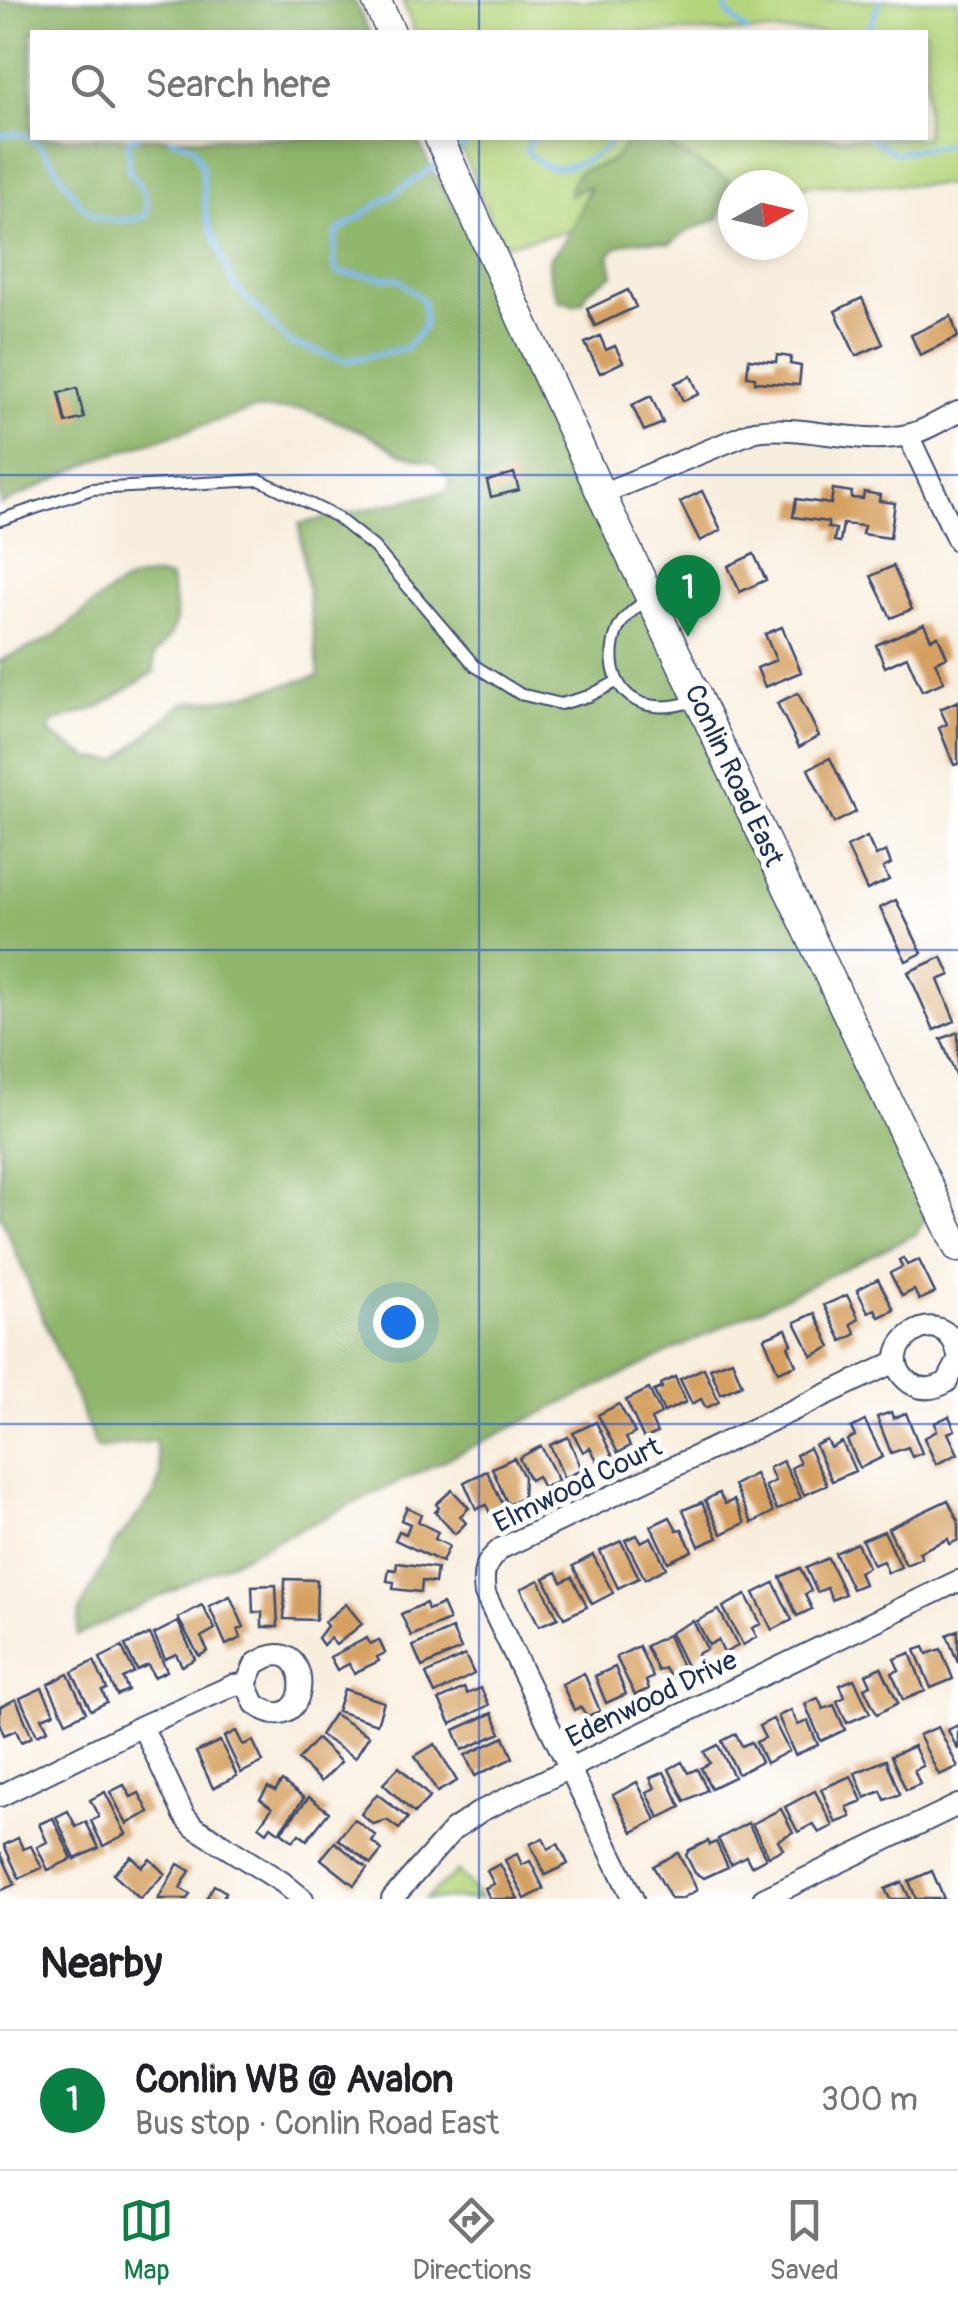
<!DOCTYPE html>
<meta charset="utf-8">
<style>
:root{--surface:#fff;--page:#f2f2f2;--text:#202124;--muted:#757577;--line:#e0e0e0;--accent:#0b8043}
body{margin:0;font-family:Pangolin,sans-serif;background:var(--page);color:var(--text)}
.compass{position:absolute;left:718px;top:170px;width:90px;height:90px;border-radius:50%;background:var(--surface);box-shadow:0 5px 15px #0003;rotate:82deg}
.you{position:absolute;left:398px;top:1322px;width:35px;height:35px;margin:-25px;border:8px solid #fff;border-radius:50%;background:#1a73e8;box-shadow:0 0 0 15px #1a73e833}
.badge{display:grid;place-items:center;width:65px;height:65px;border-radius:50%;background:var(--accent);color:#fff;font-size:32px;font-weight:700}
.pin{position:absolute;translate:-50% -82px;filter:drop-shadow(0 2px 5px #0008)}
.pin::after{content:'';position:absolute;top:52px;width:35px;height:30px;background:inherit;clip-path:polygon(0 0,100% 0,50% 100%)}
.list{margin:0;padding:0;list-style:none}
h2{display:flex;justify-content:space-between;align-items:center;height:130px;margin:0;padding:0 40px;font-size:42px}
h2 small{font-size:32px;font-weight:400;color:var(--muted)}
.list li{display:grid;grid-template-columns:65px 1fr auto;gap:30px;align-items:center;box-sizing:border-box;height:140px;padding:0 40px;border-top:2px solid var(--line)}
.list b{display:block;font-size:38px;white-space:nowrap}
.list p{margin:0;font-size:32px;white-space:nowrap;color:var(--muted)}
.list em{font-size:32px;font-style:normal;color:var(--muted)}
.icon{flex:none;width:55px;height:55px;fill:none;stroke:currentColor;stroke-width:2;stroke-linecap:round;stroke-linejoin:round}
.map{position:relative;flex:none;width:958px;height:1899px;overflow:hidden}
.search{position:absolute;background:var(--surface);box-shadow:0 5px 15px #0003;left:30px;right:30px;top:30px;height:110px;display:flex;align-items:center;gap:25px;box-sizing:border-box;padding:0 35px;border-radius:0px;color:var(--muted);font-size:38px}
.sheet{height:270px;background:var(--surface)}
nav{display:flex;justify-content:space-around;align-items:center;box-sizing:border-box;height:140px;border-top:2px solid var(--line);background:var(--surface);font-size:28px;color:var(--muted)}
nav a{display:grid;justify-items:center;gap:5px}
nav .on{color:var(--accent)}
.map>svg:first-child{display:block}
.green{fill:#b5d57c;stroke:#68826d;stroke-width:2.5}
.forest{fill:#90b66c;stroke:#567265;stroke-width:2.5}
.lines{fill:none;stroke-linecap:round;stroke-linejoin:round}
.stream{stroke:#80bcf3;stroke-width:5}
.building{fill:#d6a160}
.lane-casing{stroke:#3c4c71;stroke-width:14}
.street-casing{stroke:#3c4c71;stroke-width:24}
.secondary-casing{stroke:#3c4c71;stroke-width:31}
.lane{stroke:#fff;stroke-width:10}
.street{stroke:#fff;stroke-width:20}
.secondary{stroke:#fff;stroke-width:28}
.grid{fill:none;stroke:#1d4ed8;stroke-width:2.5;stroke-opacity:0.55}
.labels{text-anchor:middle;stroke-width:10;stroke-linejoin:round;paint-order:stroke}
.street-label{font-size:28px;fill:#1b2f5e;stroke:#fff}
</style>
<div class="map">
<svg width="958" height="1899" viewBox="0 0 958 1899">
<rect width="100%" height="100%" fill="#fff"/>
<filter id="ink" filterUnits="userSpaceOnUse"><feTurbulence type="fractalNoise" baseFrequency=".01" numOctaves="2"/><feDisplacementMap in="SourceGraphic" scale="20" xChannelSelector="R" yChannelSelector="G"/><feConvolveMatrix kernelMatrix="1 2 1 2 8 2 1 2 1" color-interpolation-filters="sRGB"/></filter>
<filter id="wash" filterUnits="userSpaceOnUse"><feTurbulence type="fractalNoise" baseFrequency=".0048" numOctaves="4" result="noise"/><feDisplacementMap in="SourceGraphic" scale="40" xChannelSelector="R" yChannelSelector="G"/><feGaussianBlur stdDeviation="2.25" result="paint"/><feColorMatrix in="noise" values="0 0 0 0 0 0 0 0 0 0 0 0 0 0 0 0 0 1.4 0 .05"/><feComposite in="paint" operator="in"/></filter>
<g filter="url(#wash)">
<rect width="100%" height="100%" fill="#f8eedd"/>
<path class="green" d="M402,0H958V185H808L793,188V185H733V199L501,245L457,138H926V32H415Z
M458,1871L481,1899H425Z"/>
<path class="forest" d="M0,0H354L369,32H32V138H417L433,172L499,280L936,1204L916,1234L77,1636L79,1612L114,1545L154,1495L161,1474L155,1441L97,1449L0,1214V661C16,652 34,647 50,638C87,616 122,564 170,578C177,619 184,623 154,655V672L98,708L52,722L49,733L90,758L117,761L183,703L232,698L319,676L299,524L448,491L450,480L434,463L401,454L364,432L305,409L251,410L101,458L0,505Z
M629,138H666L673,149L729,180L719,218L684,233L670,244C650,240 623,236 609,255L613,275L588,290L583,302L573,305L567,301H559L550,278L549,259C569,238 579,215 589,188H581L570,195C574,157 594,175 615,158C620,153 625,143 629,138Z"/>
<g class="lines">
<path class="stream" d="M726,0V12L747,32
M868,32L880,0
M0,135C6,135 17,133 23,135C35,138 45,152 52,161C82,206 87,232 147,216L145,193L128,169L129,139L138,138
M170,138L194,147L202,167L206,217L233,284L290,343L345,361L405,349L425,326L423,301L399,279L337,273L334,260L336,233L441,162
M535,138L529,141L527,151C534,159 544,168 555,168C574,168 605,154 613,138
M870,138L894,153L958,143
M454,153L476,138"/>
</g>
<g id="blocks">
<path class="building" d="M628,290L636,307L595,326L587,309Z
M862,298L883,344L856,356L835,311Z
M951,316L958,337L920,355L911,335Z
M600,336L606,350L615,346L623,362L600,373L585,343Z
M777,355L791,357L790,364L801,366L799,385L755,382V377L747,376L749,359L776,362Z
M691,376L699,394L683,401L675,383Z
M77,388L84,418L66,423L59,393Z
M651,396L663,423L644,431L632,405Z
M514,473L519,490L491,497L487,481Z
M833,489L852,492L851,498L863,499L864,492L880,495L879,501L895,503L890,538L862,534L864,526L843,524L840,542L834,541L836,529L828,528V522L793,517L796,499L831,504Z
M702,491L721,530L700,541L680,502Z
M754,554L766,580L740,592L728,566Z
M893,566L912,609L891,618L871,576Z
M924,624L931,639L938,636L947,657L935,662L944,682L922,691L907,657L885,667L876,645Z
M782,627L801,672L765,687L757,668L776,660L765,634Z
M798,693L819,736L799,747L777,703Z
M958,701V764L954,765L939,728L947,724L940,709Z
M830,758L856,812L834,823L808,769Z
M867,837L876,856L886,851L891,864L883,868L889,880L867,890L847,847Z
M896,900L922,953L906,961L880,908Z
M942,957L950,975L938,980L955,1021L934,1030L908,972Z
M958,1032V1080L941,1039Z
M903,1258L907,1265L919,1260L935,1293L919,1300L914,1290L902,1296L890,1273L902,1267L899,1260Z
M878,1279L894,1310L879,1317L875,1309L868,1312L857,1290Z
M847,1295L859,1319L851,1324L856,1334L842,1341L824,1305Z
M815,1313L831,1347L812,1356L795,1322Z
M786,1329L792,1344L788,1346L796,1365L778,1372L764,1338Z
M732,1360L742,1385L721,1394L710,1368Z
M704,1368L719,1402L706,1408L701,1399L692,1404L680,1379Z
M675,1377L686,1402L664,1412L654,1391L662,1388L661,1384Z
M649,1389L661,1414L651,1419L657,1433L644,1439L626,1400Z
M619,1404L635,1433L626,1438L630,1446L618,1453L598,1415Z
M891,1412L893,1418L906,1413L922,1453L912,1457L908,1447L891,1453L877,1417Z
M949,1416L955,1430L948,1433L958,1454L936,1464L924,1438L937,1431L935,1423Z
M865,1421L883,1457L860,1468L847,1440L855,1436L851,1428Z
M596,1422L612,1455L598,1462L590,1448L583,1452L573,1433Z
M568,1437L582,1470L564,1478L550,1445Z
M827,1440L831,1448L842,1442L855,1471L832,1481L815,1445Z
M541,1446L558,1480L543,1488L537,1476L530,1480L519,1458Z
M809,1448L827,1485L804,1495L791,1468L800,1463L796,1455Z
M514,1458L524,1477L523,1498L508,1505L492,1468Z
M783,1461L801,1498L777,1510L765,1486L775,1481L769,1468Z
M487,1471L504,1507L490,1513L486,1505L476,1509L464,1482Z
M755,1474L773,1512L752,1523L734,1485Z
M452,1490L469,1508L460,1516L466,1523L455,1534L435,1512L439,1508L436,1504Z
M719,1493L725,1504L734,1500L745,1523L722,1534L705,1500Z
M948,1500L958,1521V1540L950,1544L948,1539L932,1546L919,1552L922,1558L906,1565L888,1528Z
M702,1502L718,1538L699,1546L683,1510Z
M407,1507L421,1514L418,1522L438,1532L435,1539L449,1546L442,1562L395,1540L399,1531L406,1534L410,1524L401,1520Z
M670,1517L677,1530L682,1529L692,1551L668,1562L651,1526Z
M884,1531L901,1567L888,1573L883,1561L873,1565L862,1540Z
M637,1535L641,1542L651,1537L666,1568L645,1579L625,1540Z
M621,1541L639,1578L618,1588L600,1551Z
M857,1543L868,1567L859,1572L864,1584L852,1589L835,1553Z
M593,1555L613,1593L592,1604L573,1566Z
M828,1558L845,1594L832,1600L827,1588L817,1592L806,1568Z
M397,1563L437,1568L435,1583L422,1581L421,1592L393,1589L394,1582L387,1581L389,1569L396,1570Z
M800,1568L811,1591L805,1594L812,1609L797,1616L780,1577Z
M557,1572L562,1582L572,1577L587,1607L564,1618L544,1578Z
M285,1579L317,1580L316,1620L284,1619Z
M539,1580L558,1618L539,1626L521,1589Z
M774,1583L792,1620L772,1630L754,1593Z
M276,1585L278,1627H262V1612H253L252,1586Z
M746,1595L761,1624L752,1628L757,1637L743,1645L723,1607Z
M230,1596L244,1627L238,1630L241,1638L226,1645L209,1606Z
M426,1603L428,1610L442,1604L449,1620L411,1636L401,1614Z
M346,1604L362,1624L336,1645L330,1638L323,1645L318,1638L327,1626L324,1622Z
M202,1605L215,1629L201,1637L208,1651L199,1656L178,1618Z
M719,1610L738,1646L724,1653L718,1640L709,1645L697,1621Z
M693,1621L707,1649L697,1654L702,1663L688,1670L670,1633Z
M178,1622L195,1659L182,1666L176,1654L165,1659L154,1634Z
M452,1629L461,1649L422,1667L413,1646Z
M958,1630V1663L947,1635Z
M150,1634L167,1671L154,1677L148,1665L137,1670L125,1645Z
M668,1635L684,1672L672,1678L664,1668L658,1671L646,1646Z
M367,1638L370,1644L379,1640L385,1653L377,1657L379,1661L354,1673L349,1664L337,1670L330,1657Z
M639,1646L653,1677L646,1681L649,1689L635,1695L616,1657Z
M122,1647L134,1672L123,1678L128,1690L117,1695L100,1658Z
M924,1647L927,1654L941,1649L953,1679L931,1688L915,1650Z
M910,1653L925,1691L903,1700L892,1673L899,1670L894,1659Z
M465,1655L474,1674L435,1694L426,1674Z
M94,1661L107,1689L102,1691L107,1702L91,1710L72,1672Z
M615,1667L626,1694L606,1703L595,1676Z
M881,1667L898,1703L877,1714L864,1688L871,1685L866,1674Z
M584,1673L600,1711L588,1716L580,1707L574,1710L562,1684Z
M68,1674L86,1712L66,1722L48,1684Z
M854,1679L870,1713L847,1723L837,1701L845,1697L840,1685Z
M42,1688L54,1713L42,1718L48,1730L37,1735L20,1698Z
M464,1688L467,1694L481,1688L489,1705L451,1724L439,1700Z
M344,1689L384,1702L377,1724L337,1711Z
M818,1698L823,1709L834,1705L845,1730L821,1741L805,1704Z
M16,1699L32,1737L21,1742L16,1730L4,1735L0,1725V1707Z
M791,1710L798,1725L808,1721L818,1745L795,1755L778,1716Z
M492,1713L501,1733L462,1750L454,1730Z
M334,1714L369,1736L355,1758L320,1735Z
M773,1719L789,1751L766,1763L756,1742L765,1738L759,1726Z
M958,1725V1750L948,1730Z
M938,1727L958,1767L939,1775L919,1735Z
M236,1731L243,1745L253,1741L263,1762L241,1773L224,1737Z
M736,1734L742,1746L751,1742L761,1762L738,1774L722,1741Z
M504,1737L513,1758L475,1776L465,1755Z
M317,1739L341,1762L321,1782L298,1760Z
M220,1741L237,1776L213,1788L196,1752Z
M435,1744L457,1781L437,1792L415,1756Z
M718,1745L734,1777L711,1788L701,1768L710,1763L704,1752Z
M914,1746L923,1766L914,1770L920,1784L906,1790L891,1756Z
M886,1760L900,1794L885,1800L881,1791L865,1798L855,1773Z
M682,1762L688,1773L697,1769L707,1790L685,1801L669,1769Z
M399,1767L430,1797L414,1813L383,1784Z
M664,1772L681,1807L659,1818L647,1792L655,1788L650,1778Z
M851,1776L862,1801L847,1807L851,1817L836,1823L821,1789Z
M282,1781L304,1798L279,1832L271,1826L267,1832L259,1826L272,1808L260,1799L268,1787L275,1791Z
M637,1782L656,1820L633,1832L613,1795Z
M124,1785L131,1797L139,1793L149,1812L127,1824L110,1792Z
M815,1791L833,1826L819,1833L813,1824L798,1832L785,1807Z
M105,1792L126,1834L103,1846L91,1821L99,1817L90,1800Z
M377,1794L408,1818L399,1829L387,1820L373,1824L361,1814Z
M309,1797L329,1812L307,1840L299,1834L293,1841L281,1832Z
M781,1809L793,1832L778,1840L783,1849L769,1856L752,1824Z
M68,1811L76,1827L86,1822L99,1848L75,1859L56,1817Z
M53,1818L72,1859L48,1870L37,1847L47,1842L39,1824Z
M354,1819L376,1836L372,1842L382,1850L371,1864L338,1839Z
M748,1823L766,1858L751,1866L746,1856L731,1864L718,1839Z
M18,1838L23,1849L31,1846L42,1868L19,1878L4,1845Z
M543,1838L548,1849L558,1844L568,1864L545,1875L530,1844Z
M708,1841L710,1845L716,1842L728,1867L704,1878L695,1873L686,1855L689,1850Z
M335,1842L367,1868L354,1885L321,1859Z
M0,1852L15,1884L0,1891Z
M678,1853L697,1890L681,1899H671L653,1866Z
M517,1854L522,1865L530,1861L544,1889L525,1899L505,1860Z
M131,1856L142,1867L150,1859L165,1874L140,1899L113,1874Z
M178,1864L190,1871L180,1888L190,1894L187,1899H158Z
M500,1864L518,1899H490L485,1888L494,1884L487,1871Z
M932,1871L944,1899H916L909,1881Z
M902,1882L910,1899H890L885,1889Z
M214,1885L226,1892L222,1899H206Z"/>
</g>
</g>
<g filter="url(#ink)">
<use href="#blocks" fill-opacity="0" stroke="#3c4c71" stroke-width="2.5"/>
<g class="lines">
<g class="lane-casing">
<path id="lane" d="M0,520L92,489L260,480L335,516L374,547L475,666L520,694L561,704L589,696L616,682
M646,600C636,608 624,616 618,629C604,662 616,703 656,706C669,708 683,704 695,701"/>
</g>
<g class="street-casing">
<path id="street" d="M908,435L958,541
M601,494L755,431C805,424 857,446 907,435C924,432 943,419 958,412
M958,1355C944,1293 866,1350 910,1383C922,1391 935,1389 947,1382L958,1361
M142,1726L184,1815L194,1827L282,1882L303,1899
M0,1796L142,1726L234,1685L246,1684L255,1704C314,1747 317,1622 255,1664L246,1684
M392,1899L453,1830L481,1811L958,1581
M633,1899L485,1594C482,1573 484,1562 502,1548L897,1361
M763,1899L958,1805"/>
</g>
<g class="secondary-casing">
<path id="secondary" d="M376,0L391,32
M439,138L601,494L958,1248"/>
</g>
<use href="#lane" class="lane"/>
<use href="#street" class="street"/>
<use href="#secondary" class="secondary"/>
</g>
</g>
<path class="grid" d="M479,0V32M479,138V1899M0,475H958M0,950H958M0,1424H958"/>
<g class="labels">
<g class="street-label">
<text transform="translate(735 775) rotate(65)" y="10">Conlin Road East</text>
<text transform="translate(577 1484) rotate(-26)" y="10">Elmwood Court</text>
<text transform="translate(651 1698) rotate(-26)" y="10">Edenwood Drive</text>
</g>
</g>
</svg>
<svg class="compass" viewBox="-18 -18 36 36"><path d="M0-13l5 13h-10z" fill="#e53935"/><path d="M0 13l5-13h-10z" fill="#757577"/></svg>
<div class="you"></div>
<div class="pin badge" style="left:688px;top:637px">1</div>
<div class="search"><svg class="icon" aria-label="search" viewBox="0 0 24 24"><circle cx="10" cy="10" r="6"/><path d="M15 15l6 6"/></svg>Search here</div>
</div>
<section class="sheet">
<h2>Nearby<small></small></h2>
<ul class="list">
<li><span class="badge">1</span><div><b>Conlin WB @ Avalon</b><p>Bus stop · Conlin Road East</p></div><em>300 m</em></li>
</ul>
</section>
<nav>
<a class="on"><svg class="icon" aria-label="map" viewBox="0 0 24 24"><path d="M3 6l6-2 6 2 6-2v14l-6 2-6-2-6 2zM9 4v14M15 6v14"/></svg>Map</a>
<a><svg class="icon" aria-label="directions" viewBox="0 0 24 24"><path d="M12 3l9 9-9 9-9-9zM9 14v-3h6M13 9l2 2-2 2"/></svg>Directions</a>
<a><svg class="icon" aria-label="saved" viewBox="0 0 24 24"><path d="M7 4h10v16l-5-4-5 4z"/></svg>Saved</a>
</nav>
